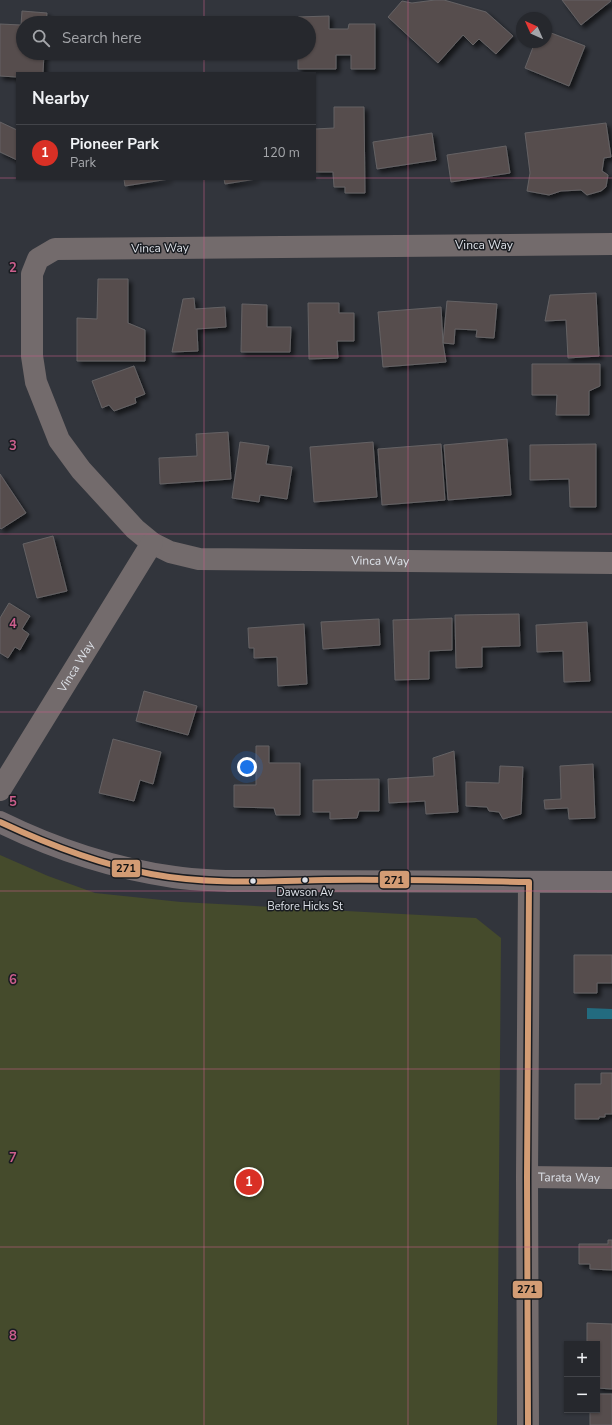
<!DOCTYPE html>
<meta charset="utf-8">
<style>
:root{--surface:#26282d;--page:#2e3035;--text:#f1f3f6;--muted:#a4a6aa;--line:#424449;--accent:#d93025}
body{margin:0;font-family:"Nunito Sans",sans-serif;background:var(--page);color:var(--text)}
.controls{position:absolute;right:12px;bottom:12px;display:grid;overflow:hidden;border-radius:0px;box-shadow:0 1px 3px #0004}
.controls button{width:36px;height:36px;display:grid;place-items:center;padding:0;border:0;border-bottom:1px solid var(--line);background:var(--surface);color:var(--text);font:20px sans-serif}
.compass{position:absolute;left:516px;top:12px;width:36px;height:36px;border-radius:50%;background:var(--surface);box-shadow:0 1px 3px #0004;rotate:315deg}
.you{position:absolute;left:247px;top:767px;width:14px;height:14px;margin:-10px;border:3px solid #fff;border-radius:50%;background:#1a73e8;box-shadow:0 0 0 6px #1a73e833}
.badge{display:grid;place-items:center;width:26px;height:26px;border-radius:50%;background:var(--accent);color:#fff;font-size:13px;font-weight:700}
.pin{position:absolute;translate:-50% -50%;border:2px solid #fff;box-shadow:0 1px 4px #0006}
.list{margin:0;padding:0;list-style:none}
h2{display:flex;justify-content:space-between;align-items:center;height:52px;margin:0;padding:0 16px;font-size:17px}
h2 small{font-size:13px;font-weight:400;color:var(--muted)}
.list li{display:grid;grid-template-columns:26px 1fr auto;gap:12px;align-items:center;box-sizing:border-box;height:56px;padding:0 16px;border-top:1px solid var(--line)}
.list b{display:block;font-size:15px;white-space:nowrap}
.list p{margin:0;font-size:13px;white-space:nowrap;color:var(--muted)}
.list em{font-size:13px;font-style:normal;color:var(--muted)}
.icon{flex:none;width:22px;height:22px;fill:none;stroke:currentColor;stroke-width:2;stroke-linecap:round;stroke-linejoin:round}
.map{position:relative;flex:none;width:612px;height:1425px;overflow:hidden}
.search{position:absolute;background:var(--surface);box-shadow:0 1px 3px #0004;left:16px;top:16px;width:300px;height:44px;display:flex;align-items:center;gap:10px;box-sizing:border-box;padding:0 14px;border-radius:22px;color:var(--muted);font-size:15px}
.panel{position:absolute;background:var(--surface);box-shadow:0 1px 3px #0004;left:16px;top:72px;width:300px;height:108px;border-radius:0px}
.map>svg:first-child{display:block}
.green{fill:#454b2c}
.water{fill:#236b7f}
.building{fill:#574d4e;stroke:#646264;filter:url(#shadow)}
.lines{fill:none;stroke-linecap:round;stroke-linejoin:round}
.minor{stroke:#736b6c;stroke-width:22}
.tertiary{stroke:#736b6c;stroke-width:22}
.secondary{stroke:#746c6f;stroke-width:22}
.bus-1-casing{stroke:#191c21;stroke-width:9}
.bus-1{stroke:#d39c74;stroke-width:6}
.grid{fill:none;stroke:#cb5e8c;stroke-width:1;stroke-opacity:0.55}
.bus-dot{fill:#dde1e8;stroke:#191c21;stroke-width:1.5}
.labels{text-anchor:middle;stroke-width:3;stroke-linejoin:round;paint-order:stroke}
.bus-label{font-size:11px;fill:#dde1e8;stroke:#191c21}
.street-label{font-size:12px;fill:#dde1e8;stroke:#191c21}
.grid-label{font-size:13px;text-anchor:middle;font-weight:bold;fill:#cb5e8c;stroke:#191c21;stroke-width:3;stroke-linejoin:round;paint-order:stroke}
.line-badge{stroke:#191c21;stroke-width:1.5}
.pale-badge-label{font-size:11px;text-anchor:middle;font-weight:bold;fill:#111}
</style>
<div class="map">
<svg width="612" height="1425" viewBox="0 0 612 1425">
<defs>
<filter id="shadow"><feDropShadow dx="3.5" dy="3.5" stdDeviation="2" flood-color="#0009"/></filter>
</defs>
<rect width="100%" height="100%" fill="#32353c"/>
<path class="green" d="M0,855L48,876L95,893L181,902L476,918L501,938L497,1425H0Z"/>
<path class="water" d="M587,1008L612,1009V1019H587Z"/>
<path class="building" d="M435,0H444L486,12L513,36L496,54L479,39L473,45L463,35L438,63L388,17L402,1L412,3Z
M562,0H610L611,1L581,25Z
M22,11L47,13L46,23H23V53H44L43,73H17V77L0,76V24L21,25Z
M329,16V29H348L349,24H375V69H351V55H336V69H298V53H309V23H298V17Z
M546,31L585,46L569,86L525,68L535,42H546Z
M334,107H364L365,193H345V187H334L333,172H315V129L334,128Z
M0,122L17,130V160L0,152Z
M606,123L611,157L604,158L602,171L608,175L606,187L601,191L587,195L581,190L561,191L549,195L527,191L530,173L525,133Z
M432,133L436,160L377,169L373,142Z
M506,146L510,173L451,182L447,155Z
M124,179H169L125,186Z
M224,179H256L225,184Z
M98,279H128V323L145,330V361H77V318L97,319Z
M596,293L599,356L568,358L566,320L545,321L550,295Z
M194,298L195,309L225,307L226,327L197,329L198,351L172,352L183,299Z
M447,301L497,304L494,338L476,337L477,330L455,329L454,344L443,343Z
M308,303H339V313H354V341H337L338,358L309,359Z
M242,304L267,305V327H291L290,352H241Z
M441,307L443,343L446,362L383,367L378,312Z
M532,364H600V386L589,391V415H556L557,395H532Z
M134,366L145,394L135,398L136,403L114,411L109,405L102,408L92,381Z
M228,432L231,479L160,484L159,458L197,456L196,434Z
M507,439L511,495L448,500L444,445Z
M240,442L269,446L266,464L292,467L287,499L260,495L259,502L232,498Z
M373,442L377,497L314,502L310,447Z
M441,444L445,500L382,505L378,449Z
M596,444V507H570L569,479L530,480V445Z
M0,474L26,513L1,529L0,528Z
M53,536L67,591L37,598L23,544Z
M9,603L30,616L22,629L29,634L20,650L15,647L8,658L0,653V618Z
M519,614L520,646L482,647V667L456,668L455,615Z
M452,618V650L429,651V679L395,680L393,620Z
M379,619L380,645L323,649L321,622Z
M587,622L590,681L564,682L563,651L537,652L536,625Z
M304,624L307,684L278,686L277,657L254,658V648H249L248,628Z
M144,691L197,706L188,735L136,721Z
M113,739L161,752L153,784L140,780L134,801L99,793Z
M256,746H269V763H300V815H276L274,808L234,807V785H256Z
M454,751L458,812L426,814L425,801L389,803L388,779L434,776L433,758Z
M593,764L595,818L569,819L568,808L545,809L544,800L561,799L560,766Z
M500,766L523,767L521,814L503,819L499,812L489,811L487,807L466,806V782L499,783Z
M379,779V811H359L357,818L330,819V812H313V780Z
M574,955H612V983H597V993H574Z
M601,1073H612V1114H605V1117H599V1119H575V1084H601Z
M608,1240H612V1270L590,1269V1264H579V1244H608Z
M587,1323L612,1324V1389L597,1388V1344H587Z
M597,1394H612V1425H590V1410H597Z"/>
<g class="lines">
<g class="minor">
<path id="s1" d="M612,244L55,249L38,259L32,274V356L36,382L59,440L81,470L135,529L152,543L170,552L199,559L612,563"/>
<path id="s2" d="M0,790L152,543"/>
<path id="s3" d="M527,1177L612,1178"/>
</g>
<path class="tertiary" d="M528,1425L527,1177L529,882"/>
<path class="secondary" d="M0,822C55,849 112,868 174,877C192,880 210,880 228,881L612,882"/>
<g class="bus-1-casing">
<path id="bus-1" d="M0,822C49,845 98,864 151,874C209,885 268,881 326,880C394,879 461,881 529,882
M528,1425L527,1177L529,882"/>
</g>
<use href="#bus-1" class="bus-1"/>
</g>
<path class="grid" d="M204,0V23M408,0V1425M204,53V73M0,178H17M315,178H612M204,179V1425M0,356H612M0,534H612M0,712H612M0,891H612M0,1069H612M0,1247H612"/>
<g class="bus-dot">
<circle cx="305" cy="880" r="3.5"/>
<circle cx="253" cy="881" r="3.5"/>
</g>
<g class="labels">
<g class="bus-label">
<text x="305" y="896">Dawson Av<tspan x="305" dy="14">Before Hicks St</tspan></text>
</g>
<g class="street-label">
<text x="484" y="249">Vinca Way</text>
<text transform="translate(160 248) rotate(-1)" y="4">Vinca Way</text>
<text dy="4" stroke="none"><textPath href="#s1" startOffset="1134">Vinca Way</textPath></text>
<text dy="4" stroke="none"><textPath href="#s2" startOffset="145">Vinca Way</textPath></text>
<text dy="4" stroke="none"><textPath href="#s3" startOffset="42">Tarata Way</textPath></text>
</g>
</g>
<g class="grid-label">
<text x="13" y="272">2</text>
<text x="13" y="450">3</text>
<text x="13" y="628">4</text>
<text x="13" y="806">5</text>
<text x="13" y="984">6</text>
<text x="13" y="1162">7</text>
<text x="13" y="1340">8</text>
</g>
<g class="line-badge">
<rect x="111" y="859" width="30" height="19" rx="4" fill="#d39c74"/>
<rect x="379" y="870" width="31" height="19" rx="4" fill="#d39c74"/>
<rect x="512" y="1280" width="31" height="19" rx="4" fill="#d39c74"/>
</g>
<g class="pale-badge-label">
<text x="126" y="872">271</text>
<text x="394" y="884">271</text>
<text x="527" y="1293">271</text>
</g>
</svg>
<div class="controls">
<button>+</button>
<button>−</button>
</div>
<svg class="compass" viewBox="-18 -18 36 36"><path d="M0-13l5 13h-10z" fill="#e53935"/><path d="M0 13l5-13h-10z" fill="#a4a6aa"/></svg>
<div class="you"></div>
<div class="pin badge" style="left:249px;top:1182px">1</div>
<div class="search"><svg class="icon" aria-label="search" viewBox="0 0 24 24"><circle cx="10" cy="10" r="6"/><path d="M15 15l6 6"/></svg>Search here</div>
<section class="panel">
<h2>Nearby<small></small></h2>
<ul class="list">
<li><span class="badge">1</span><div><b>Pioneer Park</b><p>Park</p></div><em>120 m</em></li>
</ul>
</section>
</div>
